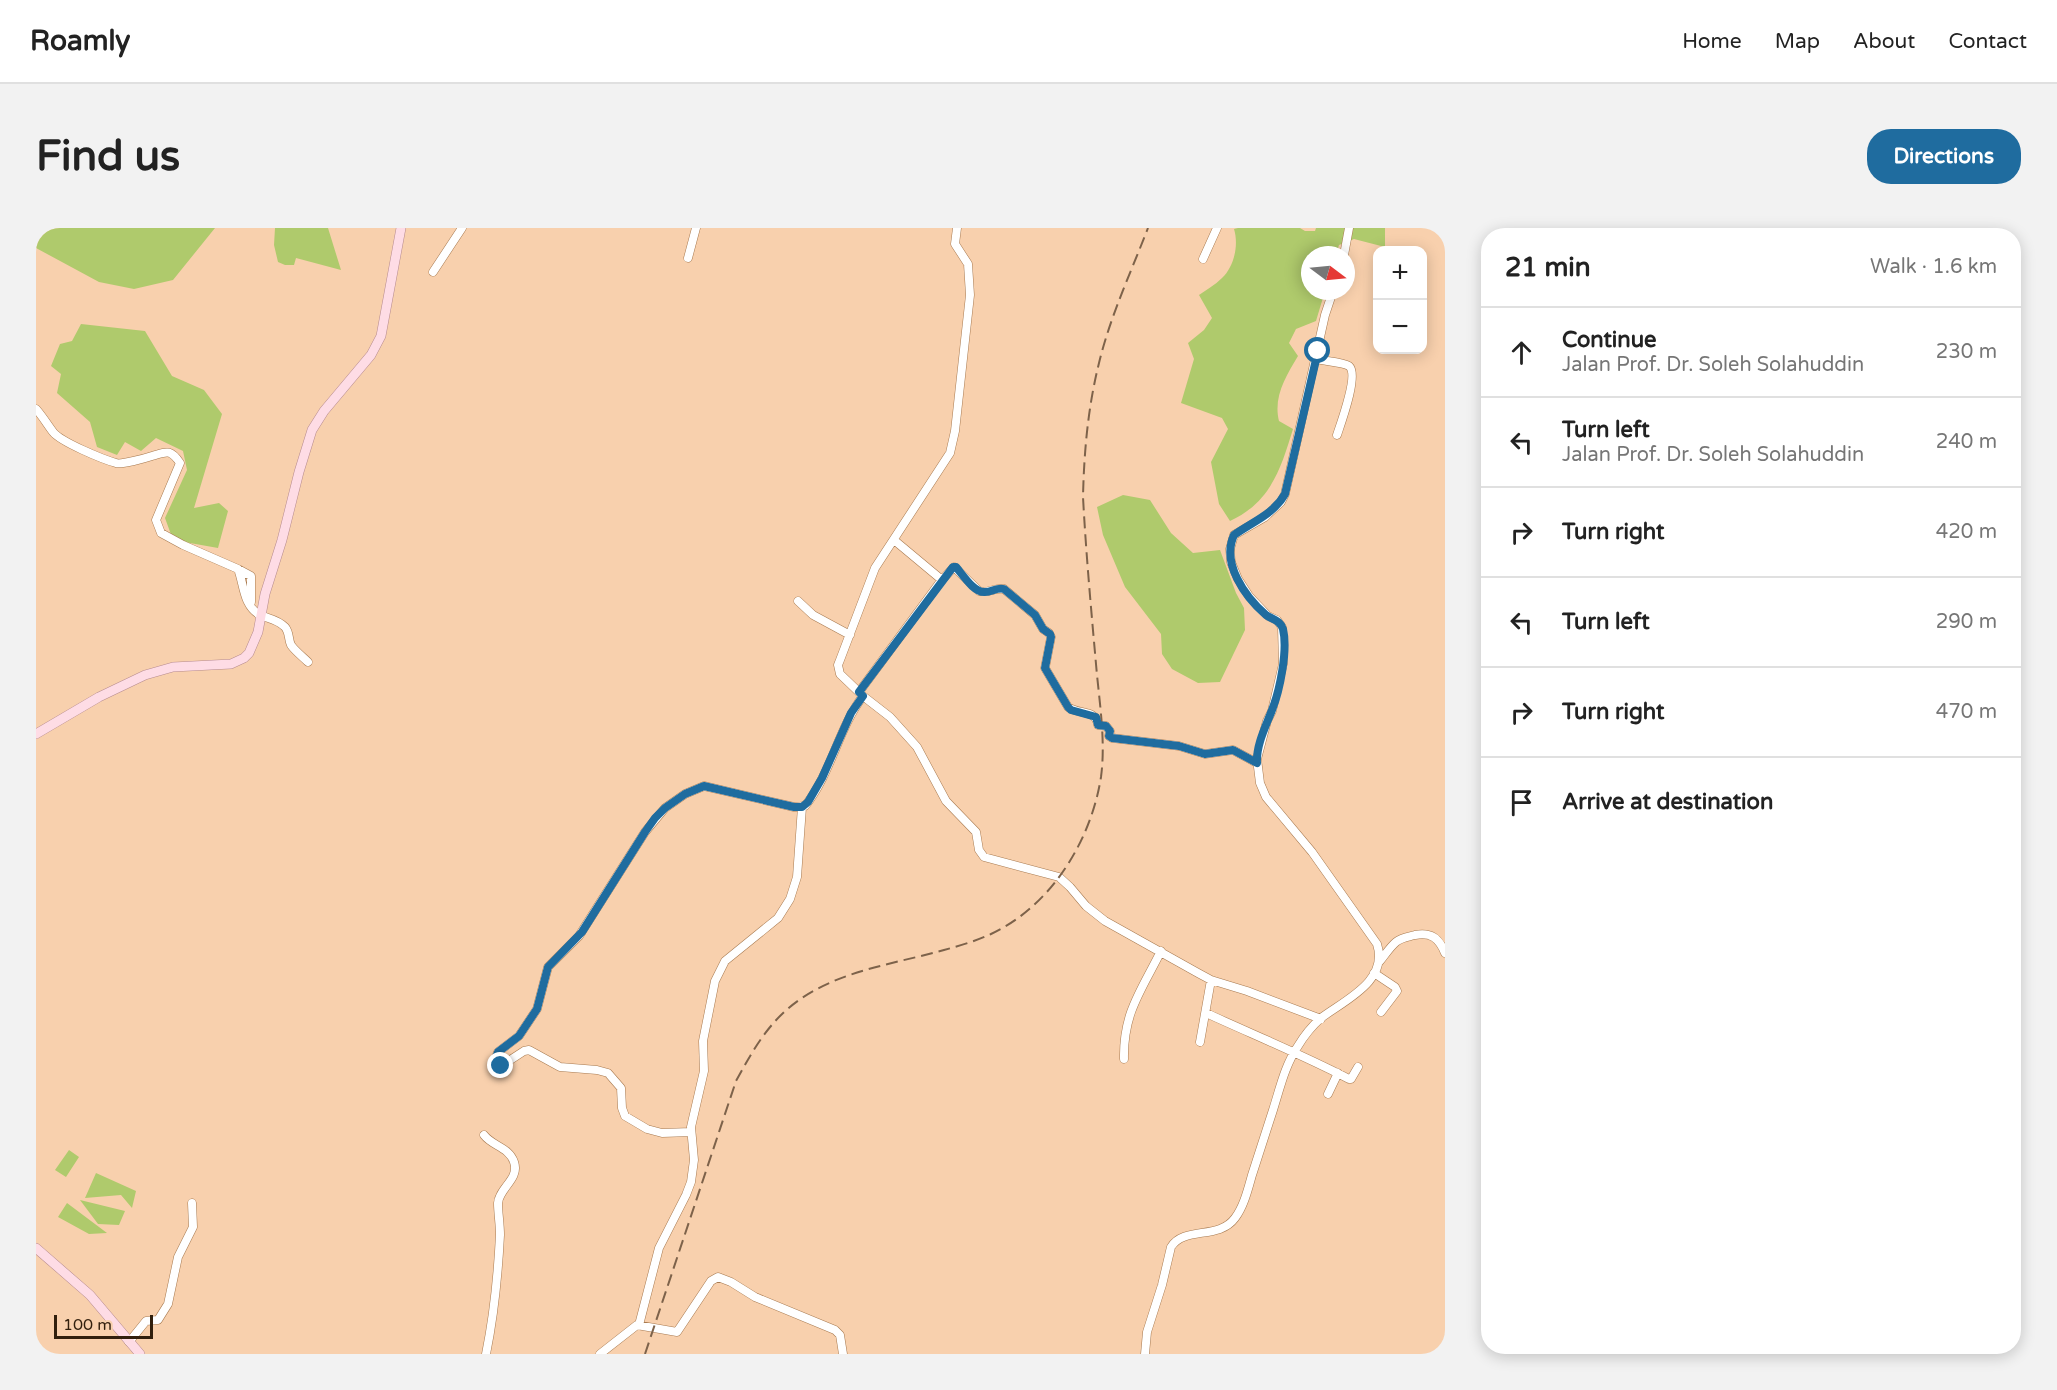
<!DOCTYPE html>
<meta charset="utf-8">
<style>
:root{--surface:#fff;--page:#f2f2f2;--text:#222;--muted:#767676;--line:#e0e0e0;--accent:#1f6c9f}
body{margin:0;font-family:"Varela Round",sans-serif;background:var(--page);color:var(--text)}
.controls{position:absolute;right:18px;top:18px;display:grid;overflow:hidden;border-radius:12px;box-shadow:0 3px 15px #0003}
.controls button{width:54px;height:54px;display:grid;place-items:center;padding:0;border:0;border-bottom:2px solid var(--line);background:var(--surface);color:var(--text);font:30px sans-serif}
.compass{position:absolute;left:1265px;top:18px;width:54px;height:54px;border-radius:50%;background:var(--surface);box-shadow:0 3px 15px #0003;rotate:106deg}
.scale{position:absolute;left:18px;bottom:15px;width:99px;box-sizing:border-box;padding-left:6px;border:3px solid #311f0d;border-top:0;font-size:16px;line-height:21px;white-space:nowrap;color:#311f0d;-webkit-text-stroke:4px #f8d0ad;paint-order:stroke}
.stop{position:absolute;width:18px;height:18px;margin:-14px;border:4px solid #1f6c9f;border-radius:50%;background:#fff}
.stop.end{background:#1f6c9f;border-color:#fff;box-shadow:0 2px 6px #0008}
.list{margin:0;padding:0;list-style:none}
h2{display:flex;justify-content:space-between;align-items:center;height:78px;margin:0;padding:0 24px;font-size:26px}
h2 small{font-size:20px;font-weight:400;color:var(--muted)}
.list li{display:grid;grid-template-columns:39px 1fr auto;gap:18px;align-items:center;box-sizing:border-box;height:90px;padding:0 24px;border-top:2px solid var(--line)}
.list b{display:block;font-size:22px;white-space:nowrap}
.list p{margin:0;font-size:20px;white-space:nowrap;color:var(--muted)}
.list em{font-size:20px;font-style:normal;color:var(--muted)}
.icon{flex:none;width:33px;height:33px;fill:none;stroke:currentColor;stroke-width:2;stroke-linecap:round;stroke-linejoin:round}
.map{position:relative;flex:none;width:1409px;height:1126px;overflow:hidden;border-radius:24px}
header{display:flex;align-items:center;gap:36px;box-sizing:border-box;height:84px;padding:0 30px;background:var(--surface);border-bottom:2px solid var(--line)}
header strong{font-size:28px}
nav{display:flex;gap:33px;margin-inline-start:auto;font-size:21px}
.intro{display:flex;align-items:center;justify-content:space-between;box-sizing:border-box;height:144px;padding:0 36px}
h1{margin:0;font-size:42px}
.button{padding:15px 27px;border-radius:24px;background:var(--accent);color:#fff;font-size:21px;font-weight:700}
main{display:flex;gap:36px;padding:0 36px}
aside{flex:1;background:var(--surface);border-radius:24px;box-shadow:0 3px 15px #0003}
.map>svg:first-child{display:block}
.green{fill:#afca6c}
.lines{fill:none;stroke-linecap:round;stroke-linejoin:round}
.minor-casing{stroke:#a87a50;stroke-width:9}
.major-casing{stroke:#b68b8e;stroke-width:10}
.minor{stroke:#fff;stroke-width:8}
.major{stroke:#fedce5;stroke-width:9}
.rail{stroke:#7d624a;stroke-width:2;stroke-dasharray:12 6;stroke-linecap:butt}
.route{stroke:#1f6c9f;stroke-width:8}
</style>
<header>
<strong>Roamly</strong>
<nav><a>Home</a><a>Map</a><a>About</a><a>Contact</a></nav>
</header>
<div class="intro"><h1>Find us</h1><a class="button">Directions</a></div>
<main>
<div class="map">
<svg width="1409" height="1126" viewBox="0 0 1409 1126">
<rect width="100%" height="100%" fill="#f8d0ad"/>
<path class="green" d="M0,0H179L137,52L98,61L63,54L0,20Z
M239,0H292L305,42L260,30L258,37H249L242,34L238,17Z
M1202,0H1264L1269,3H1279L1280,0H1349V19L1318,11L1303,17L1300,27H1274V63H1289L1280,93L1260,101L1253,115L1262,128C1250,148 1237,169 1243,193L1257,201C1245,240 1235,274 1194,293L1183,276L1175,234L1192,201L1186,190L1145,175L1158,131L1152,115L1168,102L1176,90L1163,67C1170,62 1179,57 1186,50C1198,39 1203,17 1198,1Z
M45,96L109,103L136,148L168,162L186,186L158,280L183,275L192,283L182,320L137,312L129,290L151,242L147,223L120,210L105,223L89,214L81,227L61,219L54,194L21,165L25,146L15,138L24,116L36,113Z
M1087,267L1114,272L1135,305L1157,325L1184,322L1200,365L1208,380L1209,402L1184,454L1162,455L1136,441L1126,426L1125,406L1089,359L1067,307L1061,279Z
M33,922L43,929L30,949L19,942Z
M60,945L100,963L96,980L85,967L49,970Z
M44,972L89,983L83,997L62,996Z
M31,975L71,1005L53,1006L22,989Z"/>
<g class="lines">
<g class="minor-casing">
<path id="minor" d="M921,0L919,16L932,36L934,67L919,203L914,225L839,340L804,432L802,437L804,446L827,468L854,489L881,519L910,573L940,604L943,622L948,629L1023,649L1034,659L1050,678L1069,693L1162,745L1175,752L1211,763L1285,791
M1308,27L1313,0
M652,30L660,0
M1167,31L1181,0
M397,44L426,0
M1280,131C1287,133 1307,134 1313,138C1323,146 1305,195 1301,207
M0,181C7,189 11,196 17,204C25,214 66,231 80,235C85,237 110,230 116,228C130,224 134,220 144,235L120,292L125,305L147,317L202,341C208,356 207,378 224,387C233,391 241,391 249,399C254,405 252,411 255,417C259,423 267,429 272,434
M858,312L906,352
M202,341L215,348V374
M762,373L777,387L814,407
M823,464L905,353L918,339L943,363C952,366 959,359 968,361L999,387L1007,401L1013,405L1015,409L1009,440L1032,479C1043,487 1060,481 1062,497L1070,498L1074,503L1073,508L1076,510L1143,518L1169,526L1197,522L1221,535
M1344,733C1349,727 1354,719 1360,714C1366,709 1372,709 1379,707C1395,704 1403,710 1409,725
M1338,745L1359,759L1361,763L1345,784
M1170,785C1218,807 1267,827 1313,851H1315L1322,839
M1164,814L1175,752
M1088,831C1087,785 1105,763 1125,723
M1292,866L1302,845
M655,904L626,905L611,901L589,888L586,880L585,860L572,845L561,842L524,839L493,822L488,823L465,838L458,835L462,824L483,808L501,781L512,739L543,708L609,604L629,580L649,566L668,558L758,579L769,578C795,546 802,501 827,468
M448,907C456,918 473,919 478,934C484,951 463,960 462,975C462,985 464,996 464,1007C462,1046 458,1087 450,1126
M603,1097L623,1020L650,967L655,954L658,932L655,899L668,843L667,813L679,753L689,733L742,690L754,671L761,649L766,579
M93,1114L110,1093L122,1092L132,1076L142,1029L157,999L156,975
M564,1126L601,1097L641,1104L675,1053L682,1049L695,1054L719,1069L799,1102L804,1107L807,1126
M1109,1126L1111,1104L1126,1057L1135,1019C1148,998 1183,1012 1199,990C1208,978 1212,961 1216,947C1223,925 1230,904 1237,882C1244,860 1249,837 1262,818C1268,808 1276,798 1285,790C1309,772 1353,753 1341,716L1276,624L1230,569L1224,555L1221,531L1231,493L1236,483L1247,436L1246,399L1241,392L1232,388L1213,368L1202,351L1195,334L1194,321L1198,307L1229,289L1245,274L1249,266L1289,87L1297,63"/>
</g>
<g class="major-casing">
<path id="major" d="M0,506L63,469L109,447L137,439L195,436L208,430L213,425L222,404L229,366L246,312L263,244L276,202L288,183L335,127L345,108L365,0
M0,1020L54,1067L104,1126"/>
</g>
<use href="#minor" class="minor"/>
<use href="#major" class="major"/>
<path class="rail" d="M609,1126L700,853C717,822 733,793 763,772C806,742 858,736 908,722C923,718 940,713 955,706C1015,678 1055,613 1065,549C1070,512 1063,472 1060,436C1055,380 1050,325 1047,269C1048,224 1052,179 1063,135C1074,89 1095,44 1112,0"/>
</g>
<g class="lines">
<path class="route" d="M465,838L458,835L462,824L483,808L501,781L512,739L546,704L609,604L619,590L629,580L649,566L668,558L758,579H766L772,574L786,550L815,485L827,468L823,464L917,339H920C927,347 938,365 949,364C956,364 961,359 968,361L999,387L1007,401L1014,406L1015,409L1009,440L1032,479L1035,482L1060,489L1062,497L1070,498L1074,503L1073,508L1076,510L1143,518L1169,526L1197,522L1221,535C1220,517 1230,498 1236,482C1244,462 1252,422 1247,401C1244,392 1237,392 1230,387C1209,369 1185,335 1198,307C1216,294 1238,286 1249,266L1282,123"/>
</g>
</svg>
<div class="controls">
<button>+</button>
<button>−</button>
</div>
<svg class="compass" viewBox="-18 -18 36 36"><path d="M0-13l5 13h-10z" fill="#e53935"/><path d="M0 13l5-13h-10z" fill="#767676"/></svg>
<div class="scale">100 m</div>
<div class="stop" style="left:1282px;top:123px"></div>
<div class="stop end" style="left:465px;top:838px"></div>
</div>
<aside>
<h2>21 min<small>Walk · 1.6 km</small></h2>
<ul class="list">
<li><svg class="icon" aria-label="ahead" viewBox="0 0 24 24"><path d="M12 20V5M6 11l6-6 6 6"/></svg><div><b>Continue</b><p>Jalan Prof. Dr. Soleh Solahuddin</p></div><em>230 m</em></li>
<li><svg class="icon" aria-label="left" viewBox="0 0 24 24"><path d="M17 20v-9H6M10 6l-5 5 5 5"/></svg><div><b>Turn left</b><p>Jalan Prof. Dr. Soleh Solahuddin</p></div><em>240 m</em></li>
<li><svg class="icon" aria-label="right" viewBox="0 0 24 24"><path d="M7 20v-9h11M14 6l5 5-5 5"/></svg><div><b>Turn right</b></div><em>420 m</em></li>
<li><svg class="icon" aria-label="left" viewBox="0 0 24 24"><path d="M17 20v-9H6M10 6l-5 5 5 5"/></svg><div><b>Turn left</b></div><em>290 m</em></li>
<li><svg class="icon" aria-label="right" viewBox="0 0 24 24"><path d="M7 20v-9h11M14 6l5 5-5 5"/></svg><div><b>Turn right</b></div><em>470 m</em></li>
<li><svg class="icon" aria-label="arrive" viewBox="0 0 24 24"><path d="M6 21V4h12l-3 4 3 4H6"/></svg><div><b>Arrive at destination</b></div></li>
</ul>
</aside>
</main>
